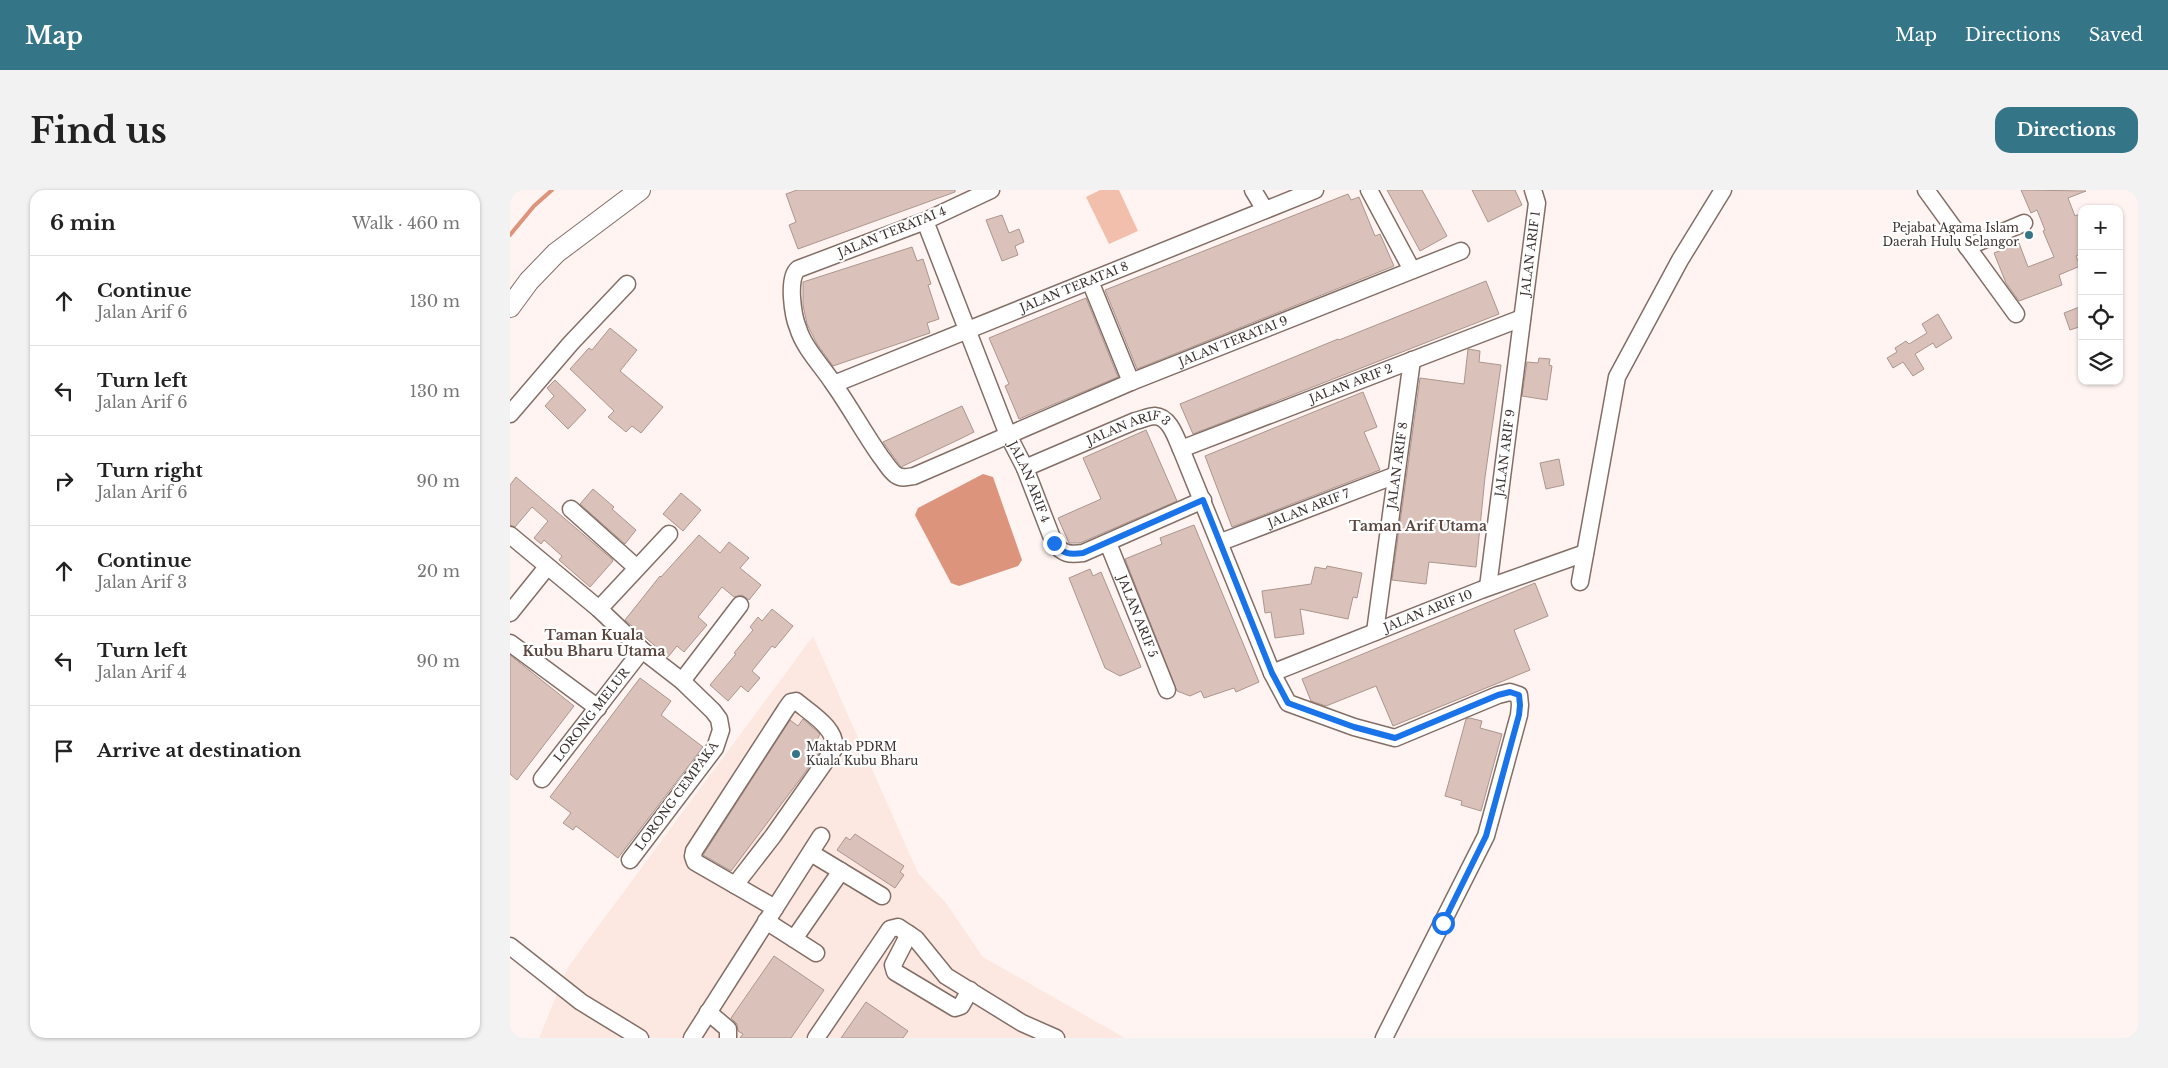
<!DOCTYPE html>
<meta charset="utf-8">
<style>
:root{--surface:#fff;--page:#f2f2f2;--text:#222;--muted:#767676;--line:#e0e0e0;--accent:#347588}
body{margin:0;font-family:"Libre Baskerville",serif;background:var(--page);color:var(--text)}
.controls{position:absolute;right:15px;top:15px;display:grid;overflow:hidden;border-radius:10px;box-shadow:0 1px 4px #0004}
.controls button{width:45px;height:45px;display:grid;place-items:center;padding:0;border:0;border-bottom:1px solid var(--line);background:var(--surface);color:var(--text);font:25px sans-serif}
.stop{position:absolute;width:15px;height:15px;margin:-11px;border:4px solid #1a73e8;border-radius:50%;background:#fff}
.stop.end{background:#1a73e8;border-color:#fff;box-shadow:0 1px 5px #0008}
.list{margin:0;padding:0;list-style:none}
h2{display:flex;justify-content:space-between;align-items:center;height:65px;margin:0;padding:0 20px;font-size:21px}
h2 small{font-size:16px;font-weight:400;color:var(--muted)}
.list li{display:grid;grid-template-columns:32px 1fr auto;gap:15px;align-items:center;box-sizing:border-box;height:90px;padding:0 20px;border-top:1px solid var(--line)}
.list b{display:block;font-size:19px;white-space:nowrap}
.list p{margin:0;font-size:16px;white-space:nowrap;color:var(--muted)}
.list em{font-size:16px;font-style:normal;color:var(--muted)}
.icon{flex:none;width:28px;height:28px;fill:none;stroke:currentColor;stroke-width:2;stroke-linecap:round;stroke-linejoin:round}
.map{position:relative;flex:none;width:1628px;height:848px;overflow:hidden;border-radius:15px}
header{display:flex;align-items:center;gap:30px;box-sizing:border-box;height:70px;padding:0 25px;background:var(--accent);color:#fff}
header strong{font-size:24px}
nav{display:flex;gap:28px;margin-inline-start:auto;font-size:18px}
.intro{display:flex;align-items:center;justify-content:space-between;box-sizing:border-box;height:120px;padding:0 30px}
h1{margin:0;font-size:35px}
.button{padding:12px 22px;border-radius:15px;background:var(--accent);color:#fff;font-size:18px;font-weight:700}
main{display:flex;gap:30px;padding:0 30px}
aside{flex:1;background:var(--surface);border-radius:15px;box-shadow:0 1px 4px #0004}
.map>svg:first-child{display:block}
.built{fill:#fce8e1}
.green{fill:#f3bfad}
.water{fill:#dd947c}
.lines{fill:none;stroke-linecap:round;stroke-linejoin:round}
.stream{stroke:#dd947c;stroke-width:4}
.building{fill:#dac2ba;stroke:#ac958d}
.minor-casing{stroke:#836e66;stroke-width:19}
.major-casing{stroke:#836e66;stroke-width:22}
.minor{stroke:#fff;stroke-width:16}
.major{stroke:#fff;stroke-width:20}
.route{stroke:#1a73e8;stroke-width:6}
.poi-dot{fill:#347588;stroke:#fff;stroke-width:2}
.labels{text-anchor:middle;stroke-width:4.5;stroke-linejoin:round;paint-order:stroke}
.poi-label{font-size:12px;fill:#3c3330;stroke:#fff;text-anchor:end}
.street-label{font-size:12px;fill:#3c3330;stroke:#fff}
.neighbourhood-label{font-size:14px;font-weight:bold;fill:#5a463f;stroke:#fff}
</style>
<header>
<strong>Map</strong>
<nav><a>Map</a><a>Directions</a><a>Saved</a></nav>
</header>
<div class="intro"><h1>Find us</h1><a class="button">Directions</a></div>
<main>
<aside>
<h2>6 min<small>Walk · 460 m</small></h2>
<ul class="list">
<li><svg class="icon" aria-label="ahead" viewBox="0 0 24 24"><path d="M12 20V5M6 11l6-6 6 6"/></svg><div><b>Continue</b><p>Jalan Arif 6</p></div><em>130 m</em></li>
<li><svg class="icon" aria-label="left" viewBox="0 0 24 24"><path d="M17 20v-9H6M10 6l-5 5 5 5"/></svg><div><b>Turn left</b><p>Jalan Arif 6</p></div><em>130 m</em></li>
<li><svg class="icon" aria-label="right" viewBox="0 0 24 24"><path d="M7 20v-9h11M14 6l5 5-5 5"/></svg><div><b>Turn right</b><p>Jalan Arif 6</p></div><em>90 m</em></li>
<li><svg class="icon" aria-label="ahead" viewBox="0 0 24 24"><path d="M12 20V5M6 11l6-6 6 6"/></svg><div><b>Continue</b><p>Jalan Arif 3</p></div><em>20 m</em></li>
<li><svg class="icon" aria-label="left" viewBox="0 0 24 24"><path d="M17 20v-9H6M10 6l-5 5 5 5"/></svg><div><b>Turn left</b><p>Jalan Arif 4</p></div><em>90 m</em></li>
<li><svg class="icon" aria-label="arrive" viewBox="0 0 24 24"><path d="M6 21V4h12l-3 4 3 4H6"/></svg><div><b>Arrive at destination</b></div></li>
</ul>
</aside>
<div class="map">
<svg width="1628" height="848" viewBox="0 0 1628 848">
<rect width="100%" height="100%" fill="#fff4f1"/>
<path class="built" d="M303,446L408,683L436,713L473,767L615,848H29L58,777Z"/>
<path class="green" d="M590,0H609L628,41L599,54L576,7Z"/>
<path class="water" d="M473,284L483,287L512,370L508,376L449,396L441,393L405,325L408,318Z"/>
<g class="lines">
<path class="stream" d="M0,45L24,16L42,0"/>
</g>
<path class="building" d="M287,0H445V2L288,59L279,35L286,32L276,4Z
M877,0H912L937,46L910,61Z
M962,0H1005L1012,15L978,32Z
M1511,0L1576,1L1558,8L1565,26L1572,23V63L1566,66L1570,76L1549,85L1552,95L1509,111L1496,93L1484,63L1509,53L1518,77L1544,67L1533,41L1535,40L1527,20L1521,23Z
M838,4L841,10L849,7L865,46L870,44L884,76L627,179L595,100Z
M492,25L499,43L509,39L514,52L505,56L508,65L492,71L476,30Z
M402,57L407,71L413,69L421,94L418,95L429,129L417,133L420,143L323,176L307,154L297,134L293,115V92Z
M976,91L989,124L683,244L670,214L828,149L829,150Z
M576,108L608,187L509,229L495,196L499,194L479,148Z
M1572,116V136L1560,140L1554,123Z
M1428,124L1442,148L1426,158L1423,153L1405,164L1414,179L1403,186L1393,172L1383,178L1377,168L1387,162L1385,158L1396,151L1399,154L1417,143L1412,134Z
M100,138L127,160L110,181L153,217L131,243L122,236L116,242L98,227L104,221L60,179L79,158L82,160Z
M958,159L970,161L969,172L991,175L975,287L966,377L919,372L916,394L882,390L910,188L954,194Z
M1029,168L1040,169L1039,175L1042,176L1037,210L1012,206L1017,172L1028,173Z
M45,190L76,220L58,239L35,216L44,206L37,198Z
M853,202L867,237L854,242L870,280L722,337L695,266Z
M452,216L464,242L452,248L391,277L373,252Z
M636,240L667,311L570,353H559L548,328L591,309L573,268Z
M1049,269L1054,295L1036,299L1030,273Z
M6,287L102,369L103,371L80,397L49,370L52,366L34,350L31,354L24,348L38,331L22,317L5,337L0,335V295Z
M83,299L104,317L102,319L126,340L115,354L70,314Z
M171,303L191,320L173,341L153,324Z
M684,335L749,492L726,502L724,498L694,508L691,501L680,506L667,501L615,369L652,354L650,348Z
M189,345L210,363L219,352L239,368L230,378L251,395L239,410L232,405L224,407L212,397L188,427L197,435L174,462L167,456L158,467L115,430L150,386L151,387Z
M817,376L852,383L847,408L843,407L838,429L790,419L794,444L765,448L761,422L755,423L752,401L801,394L805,377L816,379Z
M580,379L583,386L591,382L631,477L610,486L595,478L559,388Z
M1025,393L1038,426L1004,440L1020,480L883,536L866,496L816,516L801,511L792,489Z
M262,419L283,436L265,458L262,456L242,481L250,488L238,502L231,496L218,511L200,495L226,464L224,463L243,440L240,437L248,427L252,431Z
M0,465L64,516L7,590L0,584Z
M130,488L161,511L151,525L193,557L108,668L66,636L63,640L53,633L61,623L40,607Z
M960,528L972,531L970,538L992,544L971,621L951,615L952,611L935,606L956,529Z
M293,529L310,544L307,550L314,556L291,588L221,681L193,665L280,530L288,536Z
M345,644L394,676L390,682L394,685L385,698L327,660L336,647L340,650Z
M264,766L314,800L281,848H230L233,844L228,841L227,834L221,828Z
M356,812L398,841L393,848H331Z"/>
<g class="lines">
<g class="minor-casing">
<g id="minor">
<path id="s1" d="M481,0L415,31L288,79C277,88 283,126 288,138C294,158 312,176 323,193C340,217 354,243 371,267C376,273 380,281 386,285C392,289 398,287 404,286L621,192L951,61"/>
<path d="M743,0L755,20"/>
<path d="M859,0L902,80"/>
<path d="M1416,0L1506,124"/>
<path id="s2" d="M415,31L498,245L515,278L544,353C553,364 559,365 573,363L693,310"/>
<path d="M1457,57L1514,33"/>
<path d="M580,91L621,192"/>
<path id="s3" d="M324,194L805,0"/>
<path d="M0,224L61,153L117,94"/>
<path id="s4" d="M671,259L1012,128"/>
<path id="s5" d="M515,278L625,231C631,230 639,226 645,226C660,227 666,248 671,259L762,483L778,513L844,537L885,548L988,505L1000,502L1009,505L1010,515L1009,525L976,646L874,848"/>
<path d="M61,319L127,378"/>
<path d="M0,345L89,419L132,460L172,491L203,521L209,529L211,540L205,558L120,670"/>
<path id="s6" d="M711,352L886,285"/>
<path id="s7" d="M598,353L657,500"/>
<path d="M1070,392L1107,187L1170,70L1213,0"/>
<path id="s8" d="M978,397L1027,13L1023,0"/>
<path d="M89,419L159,344"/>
<path d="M0,423L37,377"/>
<path id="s9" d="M865,442L902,170"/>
<path d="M0,453L88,518"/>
<path id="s10" d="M762,483L971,400L1075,363"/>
<path d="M172,491L230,415"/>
<path d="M286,511C300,523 328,539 324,559L263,646L225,695L185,672L183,666L184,661L276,519L281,512Z"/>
<path id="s11" d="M32,589L132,460"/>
<path d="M301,663L372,706"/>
<path d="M225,695L265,718"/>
<path d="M256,731L306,763"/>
<path d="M399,744L383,775L385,782L445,818L451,816L460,800"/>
<path d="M284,749L331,681"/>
<path d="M0,756L71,812L130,848"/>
<path d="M198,822L218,839V848"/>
<path d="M182,848L311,646"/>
<path d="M306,848L380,739L388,737L406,749L436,786L512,833L546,848"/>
</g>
</g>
<g class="major-casing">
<path id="major" d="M0,117L19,91L46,63L130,0"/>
</g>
<use href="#minor" class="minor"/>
<use href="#major" class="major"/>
</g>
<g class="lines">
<path class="route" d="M544,353C553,364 559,365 573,363L693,310L762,483L778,513L844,537L885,548L988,505L1000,502L1009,505L1010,515L1009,525L976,646L933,733"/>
</g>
<g class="poi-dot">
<circle cx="1519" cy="45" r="5"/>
<circle cx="286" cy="564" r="5"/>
</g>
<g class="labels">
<g class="poi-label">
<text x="1509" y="42">Pejabat Agama Islam<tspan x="1509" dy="14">Daerah Hulu Selangor</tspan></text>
<text x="296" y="561" text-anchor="start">Maktab PDRM<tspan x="296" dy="14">Kuala Kubu Bharu</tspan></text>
</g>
<g class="street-label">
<text transform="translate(382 42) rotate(-22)" y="4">JALAN TERATAI 4</text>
<text dy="4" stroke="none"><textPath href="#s8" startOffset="336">JALAN ARIF 1</textPath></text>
<text dy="4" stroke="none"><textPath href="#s3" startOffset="259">JALAN TERATAI 8</textPath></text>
<text dy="4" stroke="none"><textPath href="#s1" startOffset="812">JALAN TERATAI 9</textPath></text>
<text dy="4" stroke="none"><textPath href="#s4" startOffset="182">JALAN ARIF 2</textPath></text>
<text dy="4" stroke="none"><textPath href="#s5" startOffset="112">JALAN ARIF 3</textPath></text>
<text dy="4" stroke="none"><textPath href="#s8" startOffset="135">JALAN ARIF 9</textPath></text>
<text dy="4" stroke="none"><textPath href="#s9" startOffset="168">JALAN ARIF 8</textPath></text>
<text dy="4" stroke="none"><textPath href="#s2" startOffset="281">JALAN ARIF 4</textPath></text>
<text dy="4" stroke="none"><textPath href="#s6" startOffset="94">JALAN ARIF 7</textPath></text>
<text dy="4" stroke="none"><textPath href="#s10" startOffset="168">JALAN ARIF 10</textPath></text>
<text dy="4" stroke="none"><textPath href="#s7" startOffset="79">JALAN ARIF 5</textPath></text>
<text dy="4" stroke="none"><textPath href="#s11" startOffset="81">LORONG MELUR</textPath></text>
<text transform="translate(167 606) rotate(-54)" y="4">LORONG CEMPAKA</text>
</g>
<g class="neighbourhood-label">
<text x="908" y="341">Taman Arif Utama</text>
<text x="84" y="450">Taman Kuala<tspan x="84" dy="16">Kubu Bharu Utama</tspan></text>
</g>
</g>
</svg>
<div class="controls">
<button>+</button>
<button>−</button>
<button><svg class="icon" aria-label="locate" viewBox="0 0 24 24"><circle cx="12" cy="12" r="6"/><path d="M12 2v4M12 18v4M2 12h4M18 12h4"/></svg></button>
<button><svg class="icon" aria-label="layers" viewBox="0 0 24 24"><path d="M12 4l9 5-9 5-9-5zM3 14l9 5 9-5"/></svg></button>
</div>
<div class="stop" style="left:933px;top:733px"></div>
<div class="stop end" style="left:544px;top:353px"></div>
</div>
</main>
